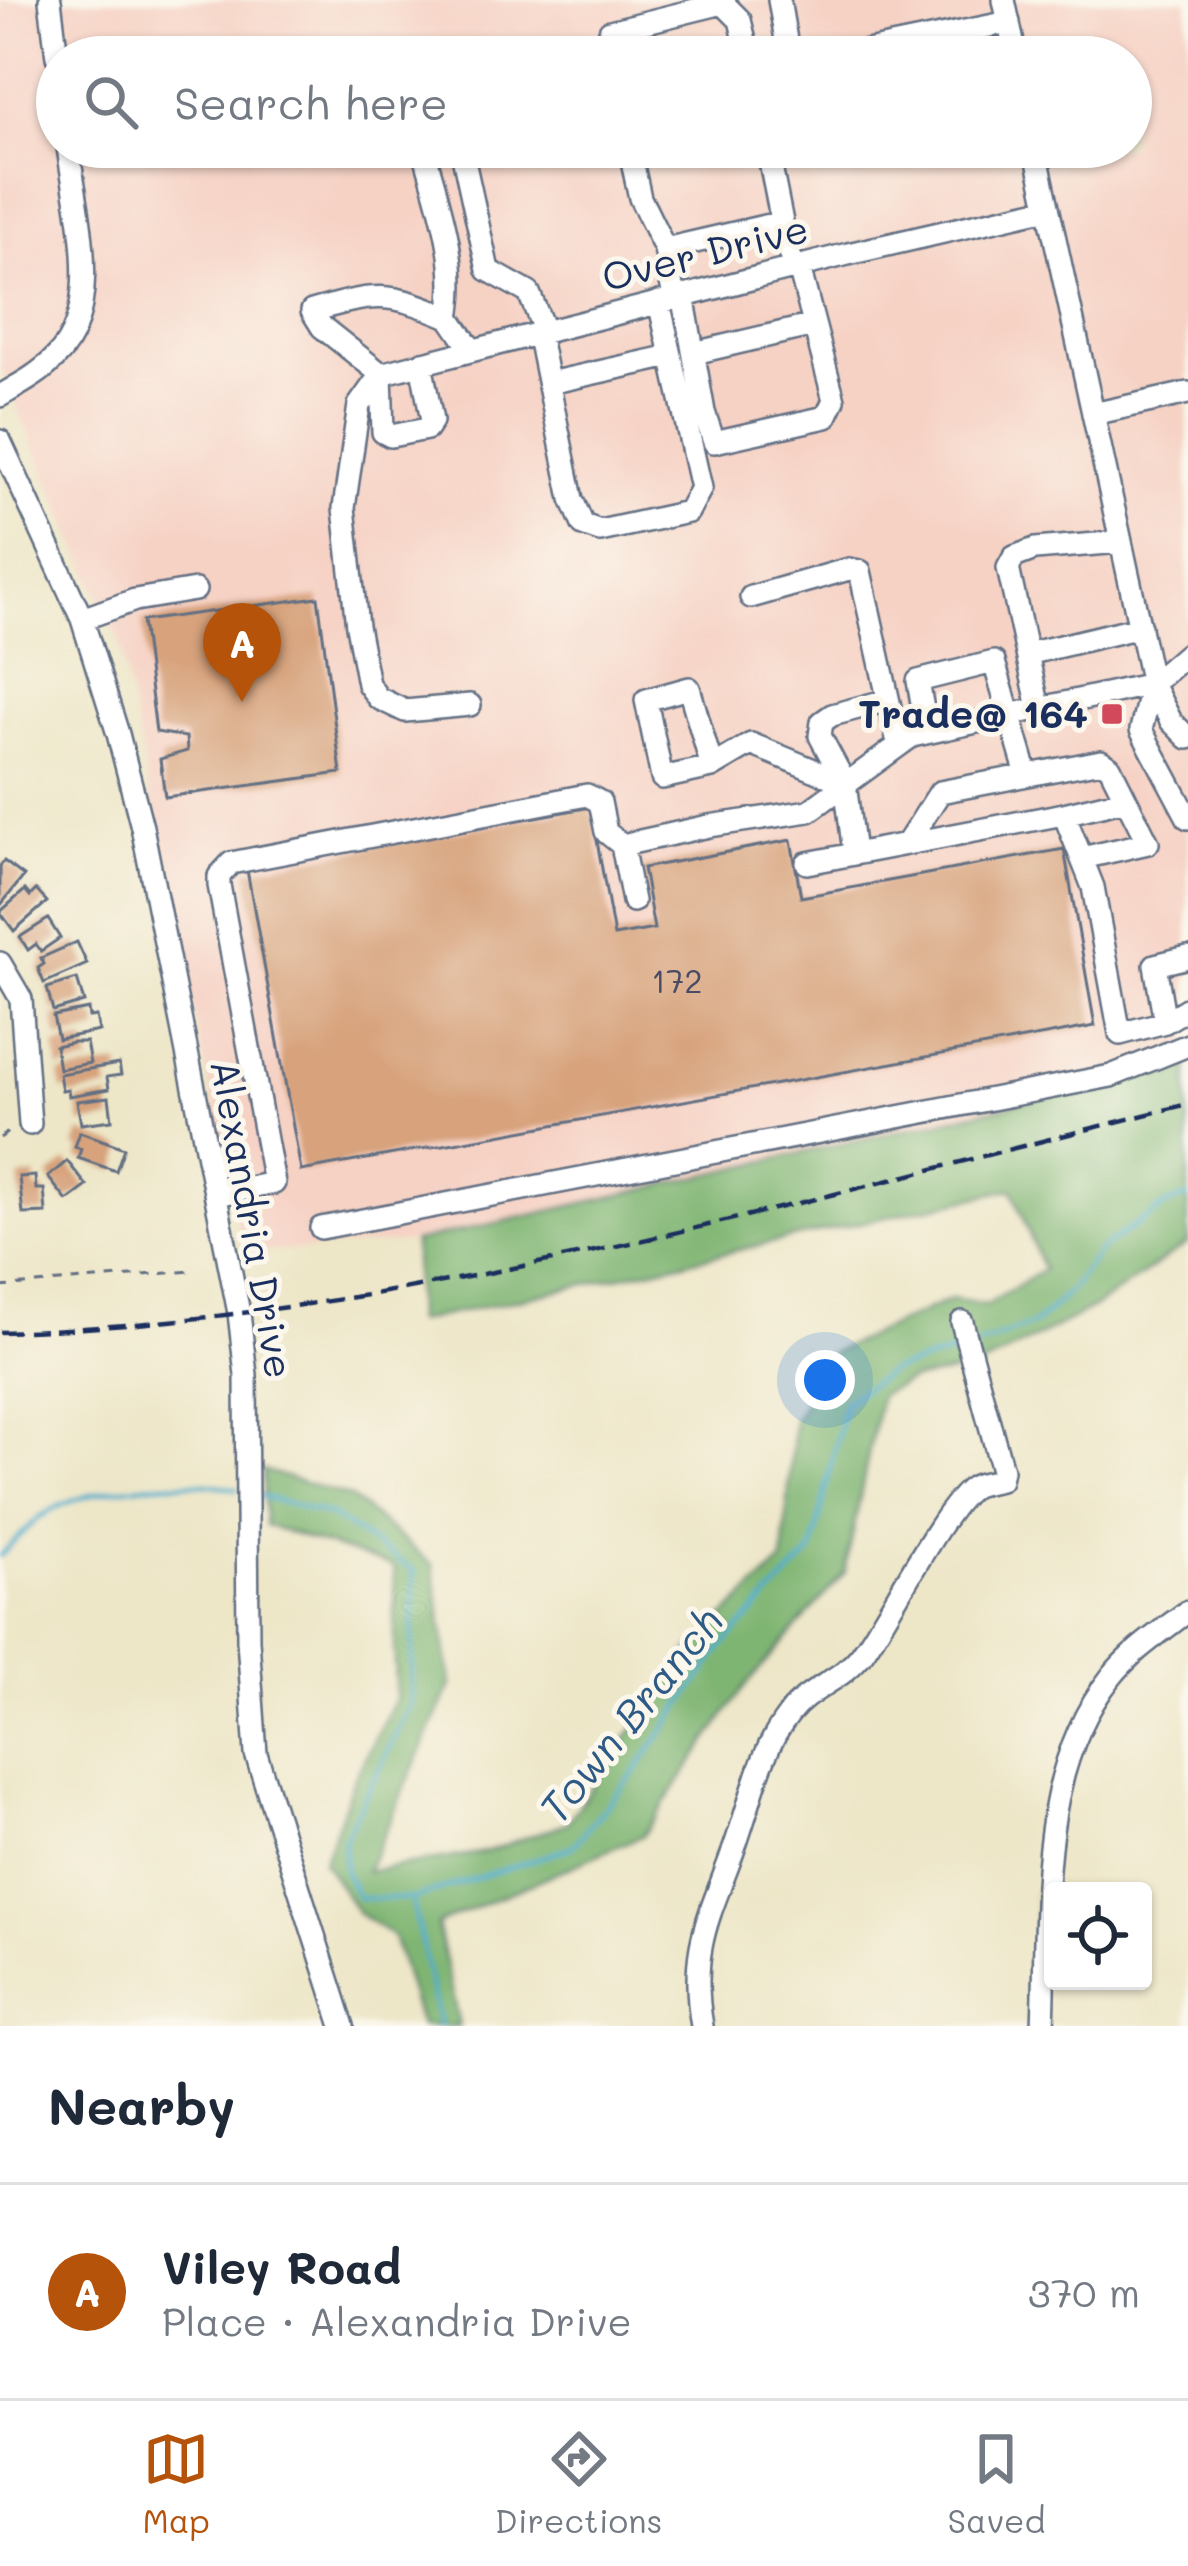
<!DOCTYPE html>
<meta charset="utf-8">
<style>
:root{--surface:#fff;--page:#f6f6f7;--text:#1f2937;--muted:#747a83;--line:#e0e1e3;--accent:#b45309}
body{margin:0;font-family:Mali,sans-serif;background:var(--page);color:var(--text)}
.controls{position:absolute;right:36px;bottom:36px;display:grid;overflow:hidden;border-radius:12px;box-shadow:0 3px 9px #0004}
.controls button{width:108px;height:108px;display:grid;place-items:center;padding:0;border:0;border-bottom:3px solid var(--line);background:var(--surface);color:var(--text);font:60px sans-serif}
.you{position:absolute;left:825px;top:1380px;width:42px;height:42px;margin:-30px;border:9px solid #fff;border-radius:50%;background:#1a73e8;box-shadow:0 0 0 18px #1a73e833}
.badge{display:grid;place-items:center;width:78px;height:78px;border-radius:50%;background:var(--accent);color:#fff;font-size:39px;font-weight:700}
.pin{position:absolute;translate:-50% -99px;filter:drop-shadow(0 3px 6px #0008)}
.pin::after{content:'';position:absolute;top:63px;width:42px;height:36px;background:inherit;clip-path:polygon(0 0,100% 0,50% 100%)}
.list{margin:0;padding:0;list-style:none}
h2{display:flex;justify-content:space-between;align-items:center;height:156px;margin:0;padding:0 48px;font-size:51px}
h2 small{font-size:39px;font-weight:400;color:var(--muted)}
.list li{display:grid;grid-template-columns:78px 1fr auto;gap:36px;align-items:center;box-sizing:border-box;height:216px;padding:0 48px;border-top:3px solid var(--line)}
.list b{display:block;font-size:45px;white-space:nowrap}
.list p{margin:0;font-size:39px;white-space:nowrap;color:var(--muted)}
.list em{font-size:39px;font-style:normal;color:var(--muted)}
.icon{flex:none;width:66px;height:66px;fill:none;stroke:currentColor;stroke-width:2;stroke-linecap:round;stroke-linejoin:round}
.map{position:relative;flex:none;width:1188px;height:2026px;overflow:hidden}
.search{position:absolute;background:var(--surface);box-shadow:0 3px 9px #0004;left:36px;right:36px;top:36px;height:132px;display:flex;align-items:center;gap:30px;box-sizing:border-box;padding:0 42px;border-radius:66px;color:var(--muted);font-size:45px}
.sheet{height:372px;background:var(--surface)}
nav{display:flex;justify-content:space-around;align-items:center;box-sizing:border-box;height:168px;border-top:3px solid var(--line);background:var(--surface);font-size:33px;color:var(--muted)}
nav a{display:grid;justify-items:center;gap:6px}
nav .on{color:var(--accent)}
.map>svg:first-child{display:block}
.built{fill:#f6d2c5;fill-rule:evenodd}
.forest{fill:#7fb572;stroke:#4d7268;stroke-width:3}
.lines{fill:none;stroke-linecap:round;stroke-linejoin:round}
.stream{stroke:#4eadcd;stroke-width:4.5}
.building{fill:#d7a27c}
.minor-casing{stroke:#646f83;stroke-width:26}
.path{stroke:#646f83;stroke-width:3;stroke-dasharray:9 9;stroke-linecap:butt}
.minor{stroke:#fff;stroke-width:21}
.rail{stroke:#1b2f5e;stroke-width:4.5;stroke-dasharray:18 9;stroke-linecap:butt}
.poi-dot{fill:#d1495b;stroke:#fbf7ec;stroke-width:4.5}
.labels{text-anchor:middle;stroke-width:10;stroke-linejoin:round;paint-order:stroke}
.number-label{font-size:33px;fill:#4a4c66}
.street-label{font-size:39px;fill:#1b2f5e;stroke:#fbf7ec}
.poi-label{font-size:39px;font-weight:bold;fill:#1b2f5e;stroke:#fbf7ec;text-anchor:end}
.water-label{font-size:42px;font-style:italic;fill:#2d5b85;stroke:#fbf7ec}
</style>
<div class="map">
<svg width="1188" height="2026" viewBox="0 0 1188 2026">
<rect width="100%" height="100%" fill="#fbf7ec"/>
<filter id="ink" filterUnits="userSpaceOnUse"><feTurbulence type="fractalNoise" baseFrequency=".00833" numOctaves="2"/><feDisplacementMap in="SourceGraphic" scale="24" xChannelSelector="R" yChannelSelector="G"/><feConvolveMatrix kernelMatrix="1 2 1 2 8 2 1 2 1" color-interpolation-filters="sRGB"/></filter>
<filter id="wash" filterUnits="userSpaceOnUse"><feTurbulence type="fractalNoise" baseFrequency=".004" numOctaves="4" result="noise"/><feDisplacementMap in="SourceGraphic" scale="48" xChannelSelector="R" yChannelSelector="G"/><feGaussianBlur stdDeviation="2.7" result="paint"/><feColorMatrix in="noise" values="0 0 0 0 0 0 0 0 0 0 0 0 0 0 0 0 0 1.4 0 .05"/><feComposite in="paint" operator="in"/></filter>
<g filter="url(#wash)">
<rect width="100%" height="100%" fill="#ede6c7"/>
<path class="built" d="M0,0H1188V1064L414,1242L243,1253L119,642L0,367ZM57,57H1131V147H57Z"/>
<path class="forest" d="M1188,1064V1243L1095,1307L976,1369L911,1380L880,1395L845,1572L743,1689L643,1835L437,1924L459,2026H420L393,1936L357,1912L323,1862L354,1779L395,1699L394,1567L265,1525L263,1470L350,1497L433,1565L451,1685L367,1871L485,1852L567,1823L685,1655L783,1561L794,1421L831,1353L952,1299L987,1305L1043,1270L1012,1189L415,1322L414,1242Z"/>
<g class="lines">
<path class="stream" d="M977,1346L1036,1323L1070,1291L1100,1249L1168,1204L1188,1197
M253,1494L332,1516L414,1571L411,1704L344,1839L345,1872L358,1898L412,1899L572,1847L635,1772L722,1647L812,1552L845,1402L890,1371L960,1351
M0,1556C14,1543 27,1527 42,1516C83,1486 188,1476 237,1489
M412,1899L439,2026"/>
</g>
<g id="blocks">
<path class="building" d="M318,597L341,773L165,797L160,759L187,751L186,737L156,732L142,621Z
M591,807L614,936L654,929L643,868L791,840L801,897L1064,849L1095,1026L301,1171L247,870Z
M4,861L24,876L0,906V866Z
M25,890L30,896L36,890L47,902L14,931L0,912Z
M48,919L60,938L41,951L36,944L28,950L20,937Z
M77,942L87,964L44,983L38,968L44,964L41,958Z
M77,979L84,1002L53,1011L47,988Z
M88,1009L89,1017L96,1016L99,1031L58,1039L53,1016Z
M73,1042H86L90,1063L59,1069L55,1046Z
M119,1064L121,1075L107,1077L109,1089L69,1096L68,1089L62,1090L59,1074Z
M109,1097L112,1120L81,1124L77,1101Z
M80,1132L124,1148L116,1171L78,1158L81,1149L75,1147Z
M67,1161L87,1186L67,1201L48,1177Z
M35,1176L36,1189H44L46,1213L23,1214L19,1177Z"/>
</g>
</g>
<g filter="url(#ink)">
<use href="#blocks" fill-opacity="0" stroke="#646f83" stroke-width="3"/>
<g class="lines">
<g class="minor-casing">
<path id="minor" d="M50,0L57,57
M779,0L789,57
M1004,0L1016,57
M606,57L610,31L723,3L740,20L749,57
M838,57L1009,22
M423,147C438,202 460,259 449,317L471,349
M461,147L488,270L529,293L544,330
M629,147L640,198L665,249
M767,147L782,222
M683,295L704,412L714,442L826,417L834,400L799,267
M674,298L665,249L782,222L793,268
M538,332L572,499L583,525L600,531L688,512L701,488L659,302
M694,353L814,325
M421,363L432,421L427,429L391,436L383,432L381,374L322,327L312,311C376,293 387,291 449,317
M381,374L848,254L1048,208
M381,374L359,405L344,508L357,626L368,684L378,698L405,711L470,705
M549,383L671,356
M0,396C19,385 40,374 55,358C105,310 76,209 68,147
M1093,414L1188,393
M0,441L82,619L118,734L142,827L239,1313L246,1375L248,1640L256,1754L343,2026
M751,597L849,569L860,571L898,743
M82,619L135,600L195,590
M1188,653L1152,684L1141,730L1188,818
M1027,654L1008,568L1014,557L1035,549L1121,542
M1152,684L1171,721L1188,738
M1039,708L1027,654L1140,627
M927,732L918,681L994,662L1027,775
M712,767L689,688L646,700L662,778L712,767L751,744L845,783
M1064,814L1126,799
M908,842L940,792L1101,761L1110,767L1148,843L1082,858
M854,853L845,783L820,736L822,722L832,715L888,700
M807,863L1064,814L1093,887L1120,1034L1165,1022L1188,1008
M633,901L622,845L709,826L809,811L912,736L1152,684L1035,147
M0,963L21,999L30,1124
M1165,1022L1155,965L1188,957
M216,1195L274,1183L219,885V876L231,863L587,795L600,802L606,832L622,845
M321,1228L1111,1076L1188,1045
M702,2026C687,1940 716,1907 740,1831C754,1789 762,1748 790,1713C808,1689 842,1680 861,1655C886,1622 944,1505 973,1487C980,1483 993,1482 1000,1480L1002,1470L962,1322
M1043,2026C1048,1910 1035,1773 1111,1677C1131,1651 1162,1631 1188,1611"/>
</g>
<path class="path" d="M0,1138L13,1128
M0,1287L190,1271"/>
<use href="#minor" class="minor"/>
<path class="rail" d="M0,1332C405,1320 798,1201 1188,1104"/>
</g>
</g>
<rect class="poi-dot" x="1100" y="702" width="24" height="24" rx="6"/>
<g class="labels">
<g class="number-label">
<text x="677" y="993">172</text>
</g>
<g class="street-label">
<text transform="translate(705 253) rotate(-14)" y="14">Over Drive</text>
<text transform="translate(252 1219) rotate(80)" y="14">Alexandria Drive</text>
</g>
<g class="poi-label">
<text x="1088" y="728">Trade@ 164</text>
</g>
<g class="water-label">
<text transform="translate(631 1715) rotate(-51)" y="15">Town Branch</text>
</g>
</g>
</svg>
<div class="controls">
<button><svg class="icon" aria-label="locate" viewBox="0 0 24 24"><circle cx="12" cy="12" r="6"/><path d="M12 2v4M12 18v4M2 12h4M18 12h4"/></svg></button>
</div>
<div class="you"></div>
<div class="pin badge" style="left:242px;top:702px">A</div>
<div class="search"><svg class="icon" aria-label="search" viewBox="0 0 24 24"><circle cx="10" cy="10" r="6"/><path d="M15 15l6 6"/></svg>Search here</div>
</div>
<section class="sheet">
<h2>Nearby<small></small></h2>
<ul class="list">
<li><span class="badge">A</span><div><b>Viley Road</b><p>Place · Alexandria Drive</p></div><em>370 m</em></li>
</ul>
</section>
<nav>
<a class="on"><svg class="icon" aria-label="map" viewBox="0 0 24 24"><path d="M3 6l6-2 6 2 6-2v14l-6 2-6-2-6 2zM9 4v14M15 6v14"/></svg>Map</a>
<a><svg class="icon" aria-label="directions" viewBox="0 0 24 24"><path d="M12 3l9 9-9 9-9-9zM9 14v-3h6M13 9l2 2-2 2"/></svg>Directions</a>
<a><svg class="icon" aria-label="saved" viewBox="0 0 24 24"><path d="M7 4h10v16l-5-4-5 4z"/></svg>Saved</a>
</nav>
